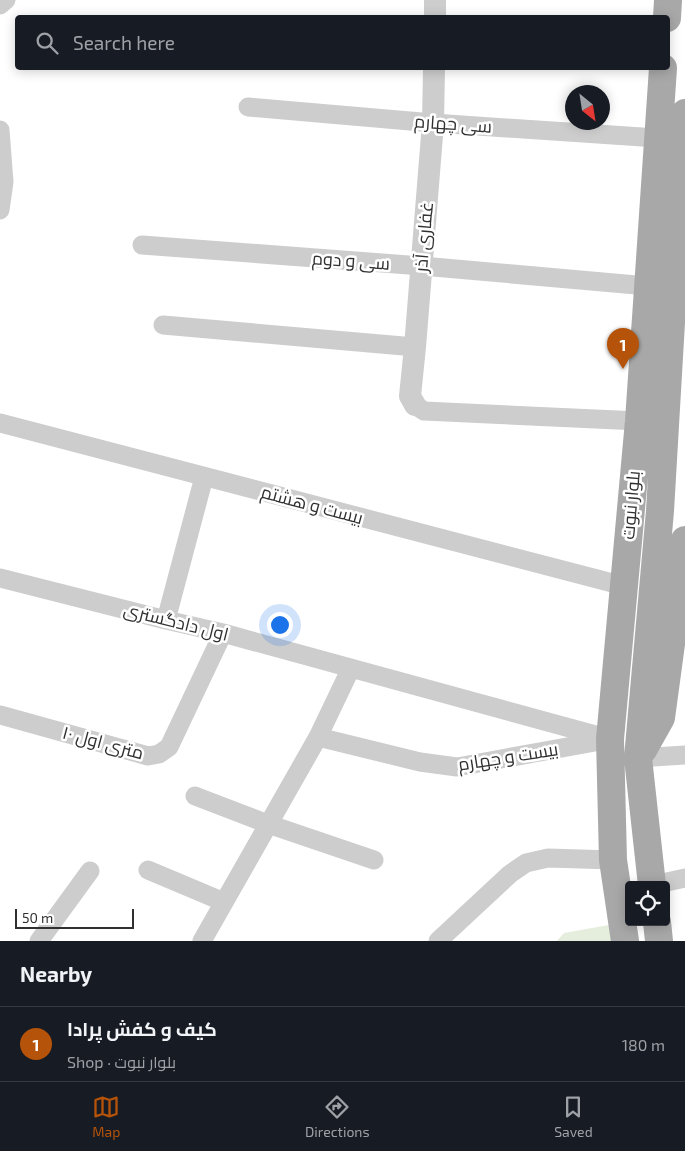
<!DOCTYPE html>
<meta charset="utf-8">
<style>
:root{--surface:#171b24;--page:#20242c;--text:#f1f3f6;--muted:#9ea1a6;--line:#363941;--accent:#b45309}
body{margin:0;font-family:"Exo 2",Cairo,sans-serif;background:var(--page);color:var(--text)}
.controls{position:absolute;right:15px;bottom:15px;display:grid;overflow:hidden;border-radius:5px;box-shadow:0 2px 12px #0003}
.controls button{width:45px;height:45px;display:grid;place-items:center;padding:0;border:0;border-bottom:1px solid var(--line);background:var(--surface);color:var(--text);font:25px sans-serif}
.compass{position:absolute;left:565px;top:85px;width:45px;height:45px;border-radius:50%;background:var(--surface);box-shadow:0 2px 12px #0003;rotate:150deg}
.scale{position:absolute;left:15px;bottom:12px;width:119px;box-sizing:border-box;padding-left:5px;border:2px solid #303030;border-top:0;font-size:14px;line-height:18px;white-space:nowrap;color:#303030;-webkit-text-stroke:4px #fff;paint-order:stroke}
.you{position:absolute;left:279px;top:624px;width:18px;height:18px;margin:-12px;border:4px solid #fff;border-radius:50%;background:#1a73e8;box-shadow:0 0 0 8px #1a73e833}
.badge{display:grid;place-items:center;width:32px;height:32px;border-radius:50%;background:var(--accent);color:#fff;font-size:16px;font-weight:700}
.pin{position:absolute;translate:-50% -41px;filter:drop-shadow(0 1px 2px #0008)}
.pin::after{content:'';position:absolute;top:26px;width:18px;height:15px;background:inherit;clip-path:polygon(0 0,100% 0,50% 100%)}
.list{margin:0;padding:0;list-style:none}
h2{display:flex;justify-content:space-between;align-items:center;height:65px;margin:0;padding:0 20px;font-size:21px}
h2 small{font-size:16px;font-weight:400;color:var(--muted)}
.list li{display:grid;grid-template-columns:32px 1fr auto;gap:15px;align-items:center;box-sizing:border-box;height:75px;padding:0 20px;border-top:1px solid var(--line)}
.list b{display:block;font-size:19px;white-space:nowrap}
.list p{margin:0;font-size:16px;white-space:nowrap;color:var(--muted)}
.list em{font-size:16px;font-style:normal;color:var(--muted)}
.icon{flex:none;width:28px;height:28px;fill:none;stroke:currentColor;stroke-width:2;stroke-linecap:round;stroke-linejoin:round}
.map{position:relative;flex:none;width:685px;height:941px;overflow:hidden}
.search{position:absolute;background:var(--surface);box-shadow:0 2px 12px #0003;left:15px;right:15px;top:15px;height:55px;display:flex;align-items:center;gap:12px;box-sizing:border-box;padding:0 18px;border-radius:5px;color:var(--muted);font-size:19px}
.sheet{height:140px;background:var(--surface)}
nav{display:flex;justify-content:space-around;align-items:center;box-sizing:border-box;height:70px;border-top:1px solid var(--line);background:var(--surface);font-size:14px;color:var(--muted)}
nav a{display:grid;justify-items:center;gap:2px}
nav .on{color:var(--accent)}
.map>svg:first-child{display:block}
.green{fill:#e5eddd}
.lines{fill:none;stroke-linecap:round;stroke-linejoin:round}
.minor{stroke:#cdcdcd;stroke-width:19}
.tertiary{stroke:#cdcdcd;stroke-width:22}
.primary{stroke:#a8a8a8;stroke-width:28}
.labels{text-anchor:middle;stroke-width:5;stroke-linejoin:round;paint-order:stroke}
.street-label{font-size:18px;fill:#303030;stroke:#fff}
</style>
<div class="map">
<svg width="685" height="941" viewBox="0 0 685 941">
<rect width="100%" height="100%" fill="#fff"/>
<path class="green" d="M620,923L622,941H557L564,933Z"/>
<g class="lines">
<path class="minor" d="M0,5L6,0
M248,107L433,123L657,138
M0,130L4,182L0,210
M142,245L422,266L659,287
M163,325L415,347
M415,405L424,411L639,421
M0,423L624,586
M0,578L166,620L223,633L610,739
M166,620L204,477
M0,715L148,756L159,754L169,747L223,633
M318,737L420,762L457,767L606,740
M638,758L685,755
M195,796L268,824L374,860
M148,870L224,902
M653,885L685,878
M39,941L90,871
M202,941L318,737L351,668
M438,941L510,874L526,863L548,858L613,860"/>
<path class="tertiary" d="M435,18V0
M415,405L410,396L415,347L433,123L434,68"/>
<path class="primary" d="M667,18L668,0
M643,750L661,718L685,540
M652,885L638,758L660,511L673,288L685,113
M657,922L659,941
M625,941L613,860L610,739L639,421L663,68"/>
</g>
<g class="labels">
<g class="street-label">
<text transform="translate(453 124) rotate(4)" y="6">سی چهارم</text>
<text transform="translate(424 237) rotate(-85)" y="6">غفاری آذر</text>
<text transform="translate(351 261) rotate(4)" y="6">سی و دوم</text>
<text transform="translate(312 505) rotate(15)" y="6">بیست و هشتم</text>
<text transform="translate(631 505) rotate(-85)" y="6">بلوار نبوت</text>
<text transform="translate(176 622) rotate(14)" y="6">اول دادگستری</text>
<text transform="translate(103 743) rotate(15)" y="6">۱۰ متری اول</text>
<text transform="translate(508 757) rotate(-9)" y="6">بیست و چهارم</text>
</g>
</g>
</svg>
<div class="controls">
<button><svg class="icon" aria-label="locate" viewBox="0 0 24 24"><circle cx="12" cy="12" r="6"/><path d="M12 2v4M12 18v4M2 12h4M18 12h4"/></svg></button>
</div>
<svg class="compass" viewBox="-18 -18 36 36"><path d="M0-13l5 13h-10z" fill="#e53935"/><path d="M0 13l5-13h-10z" fill="#9ea1a6"/></svg>
<div class="scale">50 m</div>
<div class="you"></div>
<div class="pin badge" style="left:623px;top:369px">1</div>
<div class="search"><svg class="icon" aria-label="search" viewBox="0 0 24 24"><circle cx="10" cy="10" r="6"/><path d="M15 15l6 6"/></svg>Search here</div>
</div>
<section class="sheet">
<h2>Nearby<small></small></h2>
<ul class="list">
<li><span class="badge">1</span><div><b>کیف و کفش پرادا</b><p>Shop · بلوار نبوت</p></div><em>180 m</em></li>
</ul>
</section>
<nav>
<a class="on"><svg class="icon" aria-label="map" viewBox="0 0 24 24"><path d="M3 6l6-2 6 2 6-2v14l-6 2-6-2-6 2zM9 4v14M15 6v14"/></svg>Map</a>
<a><svg class="icon" aria-label="directions" viewBox="0 0 24 24"><path d="M12 3l9 9-9 9-9-9zM9 14v-3h6M13 9l2 2-2 2"/></svg>Directions</a>
<a><svg class="icon" aria-label="saved" viewBox="0 0 24 24"><path d="M7 4h10v16l-5-4-5 4z"/></svg>Saved</a>
</nav>
